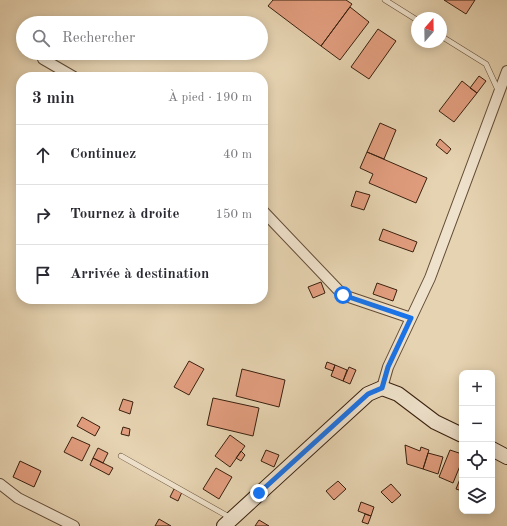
<!DOCTYPE html>
<html lang="fr">
<meta charset="utf-8">
<style>
:root{--surface:#fff;--page:#f2f2f3;--text:#2b2b33;--muted:#7c7c81;--line:#e1e1e2}
body{margin:0;font-family:"Old Standard TT",serif;background:var(--page);color:var(--text)}
.controls{position:absolute;right:12px;bottom:12px;display:grid;overflow:hidden;border-radius:8px;box-shadow:0 2px 10px #0003}
.controls button{width:36px;height:36px;display:grid;place-items:center;padding:0;border:0;border-bottom:1px solid var(--line);background:var(--surface);color:var(--text);font:20px sans-serif}
.compass{position:absolute;left:411px;top:12px;width:36px;height:36px;border-radius:50%;background:var(--surface);box-shadow:0 2px 10px #0003;rotate:20deg}
.stop{position:absolute;width:12px;height:12px;margin:-9px;border:3px solid #1a73e8;border-radius:50%;background:#fff}
.stop.end{background:#1a73e8;border-color:#fff;box-shadow:0 1px 4px #0008}
.list{margin:0;padding:0;list-style:none}
h2{display:flex;justify-content:space-between;align-items:center;height:52px;margin:0;padding:0 16px;font-size:17px}
h2 small{font-size:13px;font-weight:400;color:var(--muted)}
.list li{display:grid;grid-template-columns:26px 1fr auto;gap:12px;align-items:center;box-sizing:border-box;height:60px;padding:0 16px;border-top:1px solid var(--line)}
.list b{display:block;font-size:15px;white-space:nowrap}
.list em{font-size:13px;font-style:normal;color:var(--muted)}
.icon{flex:none;width:22px;height:22px;fill:none;stroke:currentColor;stroke-width:2;stroke-linecap:round;stroke-linejoin:round}
.map{position:relative;flex:none;width:507px;height:526px;overflow:hidden}
.search{position:absolute;background:var(--surface);box-shadow:0 2px 10px #0003;left:16px;top:16px;width:252px;height:44px;display:flex;align-items:center;gap:10px;box-sizing:border-box;padding:0 14px;border-radius:22px;color:var(--muted);font-size:15px}
.panel{position:absolute;background:var(--surface);box-shadow:0 2px 10px #0003;left:16px;top:72px;width:252px;height:232px;border-radius:16px}
.map>svg:first-child{display:block}
.building{fill:#e29e7f;stroke:#39200e}
.lines{fill:none;stroke-linecap:round;stroke-linejoin:round}
.lane-casing{stroke:#644d37;stroke-width:6}
.street-casing{stroke:#644d37;stroke-width:12}
.secondary-casing{stroke:#39200e;stroke-width:16}
.lane{stroke:#efe2cc;stroke-width:5}
.street{stroke:#efe2cc;stroke-width:10}
.secondary{stroke:#efe2cc;stroke-width:14}
.route{stroke:#1a73e8;stroke-width:5}
</style>
<div class="map">
<svg width="507" height="526" viewBox="0 0 507 526">
<rect width="100%" height="100%" fill="#e6d3b1"/>
<filter id="stains"><feTurbulence type="fractalNoise" baseFrequency=".005" numOctaves="4"/><feColorMatrix values="0 0 0 0 .2 0 0 0 0 .09 0 0 0 0 .02 0 0 0 .5 -.17"/></filter>
<radialGradient id="worn" r=".72"><stop offset=".6" stop-color="#630" stop-opacity="0"/><stop offset="1" stop-color="#630" stop-opacity=".3"/></radialGradient>
<path class="building" d="M273,0H346L352,4L321,46L268,6Z
M444,0H475L466,14Z
M350,7L369,22L340,60L321,46Z
M378,29L396,41L369,79L351,67Z
M479,76L486,81L477,93L470,88Z
M462,81L477,93L454,122L439,111Z
M380,123L396,130L384,159L367,152Z
M440,139L451,149L447,154L436,145Z
M367,152L427,178L416,203L369,183L373,174L360,168Z
M356,191L370,195L364,210L351,206Z
M383,229L417,242L413,252L379,240Z
M321,282L325,293L313,298L308,287Z
M377,283L397,290L393,301L373,294Z
M189,361L204,369L189,395L174,387Z
M327,362L335,365L333,371L325,368Z
M335,365L347,370L343,381L331,376Z
M349,367L356,370L350,384L343,381Z
M242,369L285,380L279,407L236,396Z
M213,398L259,408L253,436L207,425Z
M123,399L133,402L130,414L119,410Z
M82,417L100,427L95,436L77,426Z
M123,427L130,429L129,436L121,434Z
M230,435L245,446L230,467L215,456Z
M72,437L90,445L82,461L64,452Z
M405,445L420,451L421,447L429,450L423,469L407,464Z
M98,448L108,453L103,463L93,458Z
M266,450L279,455L274,467L261,461Z
M450,450L462,454V461L453,483L439,477Z
M241,451L245,455L241,461L236,458Z
M428,453L443,457L438,474L423,469Z
M93,458L113,468L109,475L90,465Z
M20,461L41,471L34,487L13,477Z
M216,468L232,477L219,499L203,489Z
M462,474V491L456,489Z
M338,481L346,489L334,500L326,491Z
M391,484L401,495L392,503L381,492Z
M174,489L182,492L178,501L170,497Z
M361,502L374,507L371,516L358,511Z
M365,514L371,516L368,524L362,522Z
M159,519L171,526H155Z
M259,520L269,526H255Z"/>
<g class="lines">
<g class="lane-casing">
<path id="lane" d="M385,0L417,20
M441,36L486,64L498,90
M121,456L231,518"/>
</g>
<g class="street-casing">
<path id="street" d="M43,59L74,77
M263,211L343,295L411,318
M382,388L388,367L430,278L507,71
M0,484L18,498L74,526"/>
</g>
<g class="secondary-casing">
<path id="secondary" d="M492,449L507,457
M224,526L368,394L382,388L398,394L435,422L462,435"/>
</g>
<use href="#lane" class="lane"/>
<use href="#street" class="street"/>
<use href="#secondary" class="secondary"/>
</g>
<g class="lines">
<path class="route" d="M259,493L368,394L382,388L388,367L411,318L343,295"/>
</g>
<rect width="100%" height="100%" filter="url(#stains)"/>
<rect width="100%" height="100%" fill="url(#worn)"/>
</svg>
<div class="controls">
<button>+</button>
<button>−</button>
<button><svg class="icon" aria-label="locate" viewBox="0 0 24 24"><circle cx="12" cy="12" r="6"/><path d="M12 2v4M12 18v4M2 12h4M18 12h4"/></svg></button>
<button><svg class="icon" aria-label="layers" viewBox="0 0 24 24"><path d="M12 4l9 5-9 5-9-5zM3 14l9 5 9-5"/></svg></button>
</div>
<svg class="compass" viewBox="-18 -18 36 36"><path d="M0-13l5 13h-10z" fill="#e53935"/><path d="M0 13l5-13h-10z" fill="#7c7c81"/></svg>
<div class="stop" style="left:343px;top:295px"></div>
<div class="stop end" style="left:259px;top:493px"></div>
<div class="search"><svg class="icon" aria-label="search" viewBox="0 0 24 24"><circle cx="10" cy="10" r="6"/><path d="M15 15l6 6"/></svg>Rechercher</div>
<section class="panel">
<h2>3 min<small>À pied · 190 m</small></h2>
<ul class="list">
<li><svg class="icon" aria-label="ahead" viewBox="0 0 24 24"><path d="M12 20V5M6 11l6-6 6 6"/></svg><div><b>Continuez</b></div><em>40 m</em></li>
<li><svg class="icon" aria-label="right" viewBox="0 0 24 24"><path d="M7 20v-9h11M14 6l5 5-5 5"/></svg><div><b>Tournez à droite</b></div><em>150 m</em></li>
<li><svg class="icon" aria-label="arrive" viewBox="0 0 24 24"><path d="M6 21V4h12l-3 4 3 4H6"/></svg><div><b>Arrivée à destination</b></div></li>
</ul>
</section>
</div>
